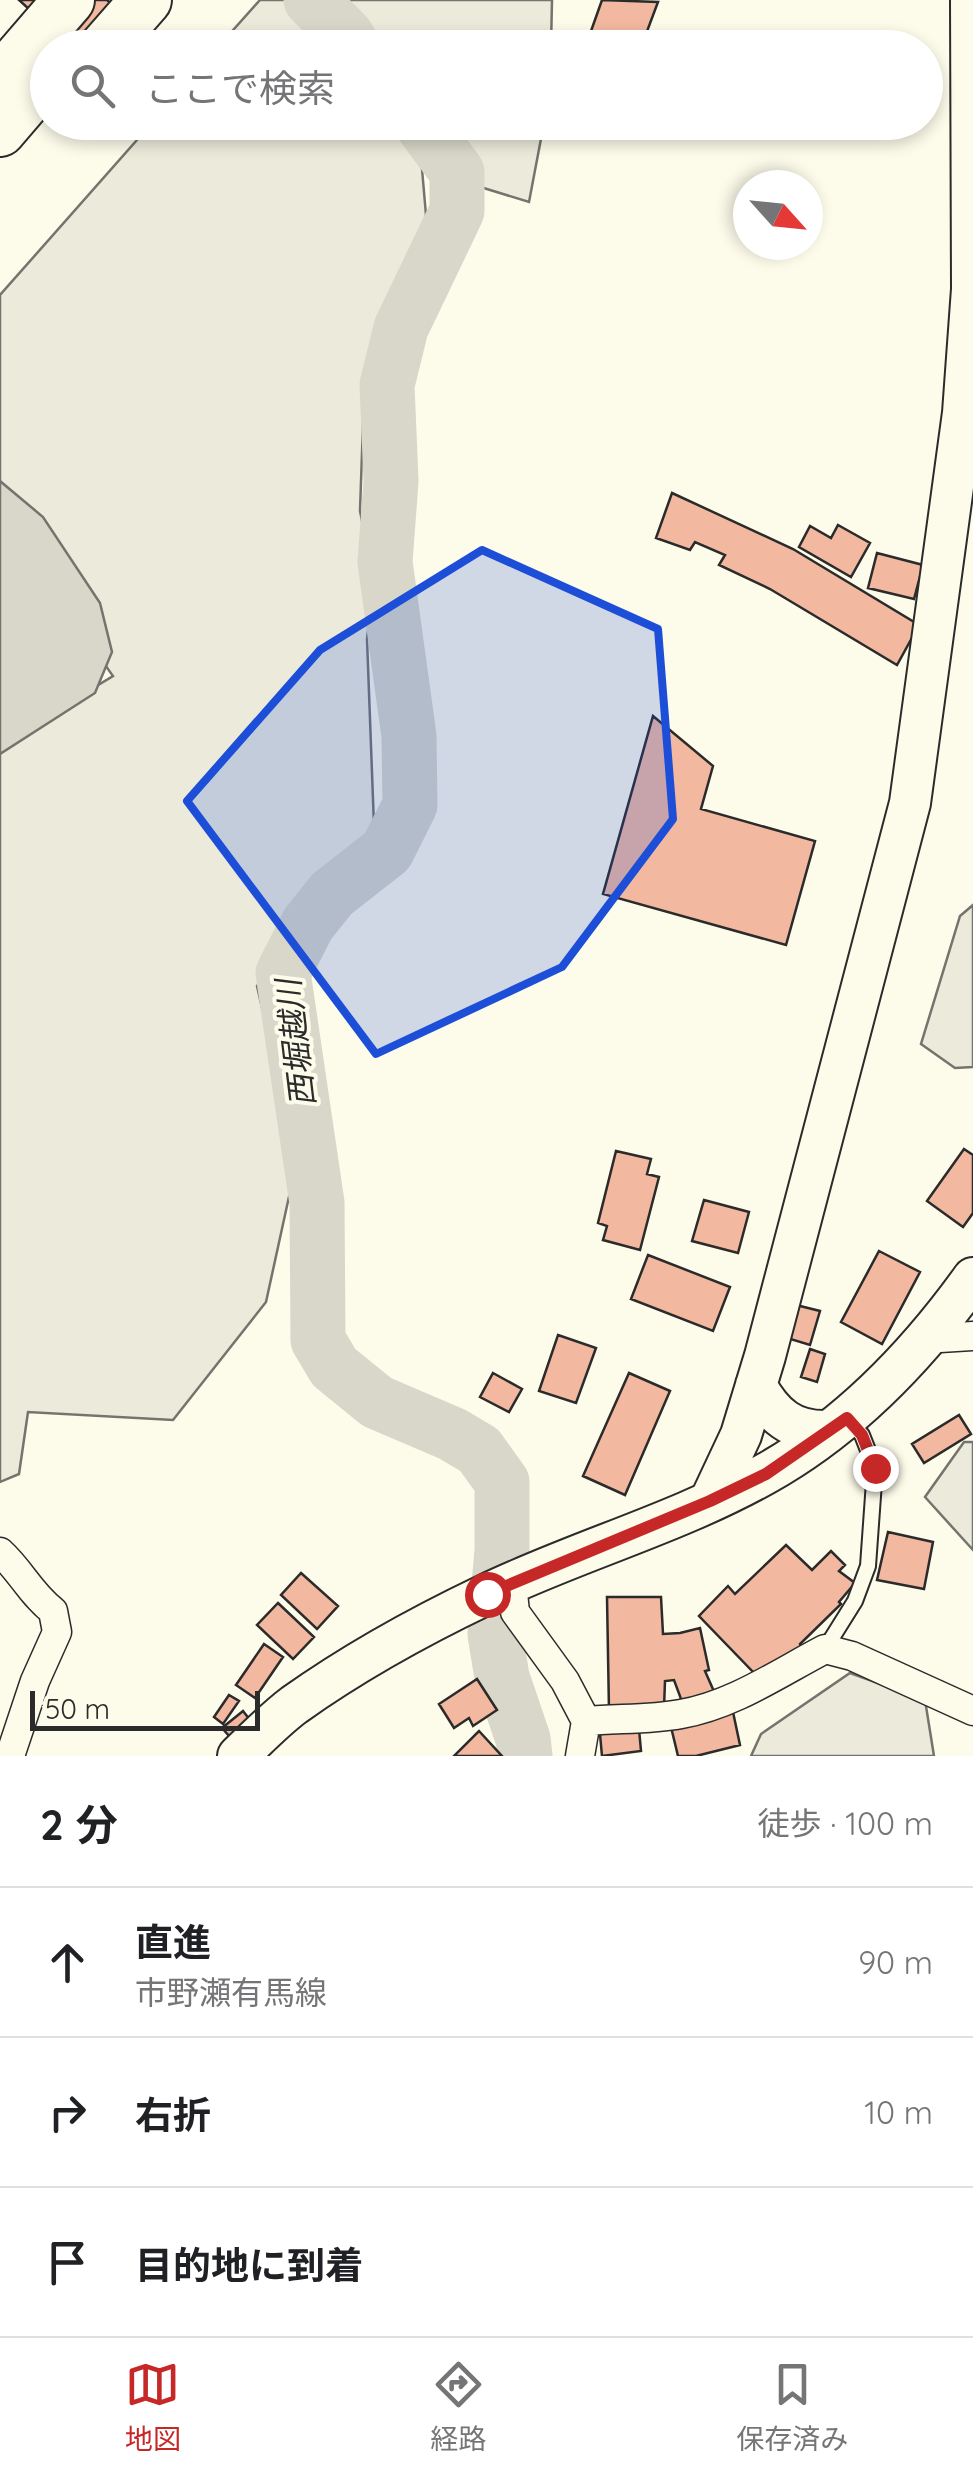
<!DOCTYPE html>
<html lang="ja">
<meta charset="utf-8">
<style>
:root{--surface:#fff;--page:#f6f6f6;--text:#202124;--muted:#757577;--line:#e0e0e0;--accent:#c62828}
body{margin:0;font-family:Quicksand,"Noto Sans JP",sans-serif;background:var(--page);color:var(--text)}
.compass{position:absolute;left:733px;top:170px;width:90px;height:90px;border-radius:50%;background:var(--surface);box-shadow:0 5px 15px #0003;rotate:117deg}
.scale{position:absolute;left:30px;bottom:25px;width:230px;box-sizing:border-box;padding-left:10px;border:5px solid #2b2b2b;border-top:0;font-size:28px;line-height:35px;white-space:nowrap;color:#2b2b2b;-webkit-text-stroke:8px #fdfbea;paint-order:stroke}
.stop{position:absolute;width:30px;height:30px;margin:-22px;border:8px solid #c62828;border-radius:50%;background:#fff}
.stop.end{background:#c62828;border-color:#fff;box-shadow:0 2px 10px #0008}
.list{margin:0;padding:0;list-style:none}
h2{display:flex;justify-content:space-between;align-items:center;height:130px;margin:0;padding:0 40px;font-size:42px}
h2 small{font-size:32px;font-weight:400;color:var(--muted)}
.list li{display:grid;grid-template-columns:65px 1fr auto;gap:30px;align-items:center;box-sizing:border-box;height:150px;padding:0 40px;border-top:2px solid var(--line)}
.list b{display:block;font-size:38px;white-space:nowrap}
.list p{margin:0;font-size:32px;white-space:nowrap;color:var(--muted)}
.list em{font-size:32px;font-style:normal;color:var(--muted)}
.icon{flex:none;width:55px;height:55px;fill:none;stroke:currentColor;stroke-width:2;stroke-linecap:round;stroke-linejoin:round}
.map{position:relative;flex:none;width:973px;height:1756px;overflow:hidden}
.search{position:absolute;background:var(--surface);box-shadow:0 5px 15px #0003;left:30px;right:30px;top:30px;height:110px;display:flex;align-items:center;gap:25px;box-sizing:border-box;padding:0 35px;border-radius:55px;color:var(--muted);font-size:38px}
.sheet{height:580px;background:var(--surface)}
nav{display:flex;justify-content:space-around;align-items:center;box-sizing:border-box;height:140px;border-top:2px solid var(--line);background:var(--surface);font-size:28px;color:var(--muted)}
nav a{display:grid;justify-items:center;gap:5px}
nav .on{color:var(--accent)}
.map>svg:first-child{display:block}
.green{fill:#ecebdb;stroke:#74746e;stroke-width:2.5}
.water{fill:#d8d7c9;stroke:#74746e;stroke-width:2.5}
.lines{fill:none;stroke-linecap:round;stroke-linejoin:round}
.river{stroke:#d8d7c9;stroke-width:55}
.building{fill:#f2b8a0;stroke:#2b2b2b;stroke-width:2.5}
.lane-casing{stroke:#2b2b2b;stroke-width:18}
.street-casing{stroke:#2b2b2b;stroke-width:31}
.secondary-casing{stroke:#2b2b2b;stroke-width:44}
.highway-casing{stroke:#2b2b2b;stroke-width:54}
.lane{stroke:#fdfbea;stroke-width:14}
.street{stroke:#fdfbea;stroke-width:28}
.secondary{stroke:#fdfbea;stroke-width:40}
.highway{stroke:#fdfbea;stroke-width:50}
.route{stroke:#c62828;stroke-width:12}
.marked{fill:#1d4ed8;fill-opacity:0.2;stroke:#1d4ed8;stroke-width:8;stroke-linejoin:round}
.labels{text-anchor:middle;stroke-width:8;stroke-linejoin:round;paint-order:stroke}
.water-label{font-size:32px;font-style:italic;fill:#2b2b2b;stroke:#fdfbea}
</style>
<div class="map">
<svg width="973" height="1756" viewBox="0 0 973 1756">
<rect width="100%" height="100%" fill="#fdfbea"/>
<path class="green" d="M260,0H552L551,47H218Z
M152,123H544L529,202L422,169L426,215L396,302L363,424L360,511L374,584L367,639L374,826L257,986L297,1160L266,1302L173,1420L28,1412L19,1474L0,1482V744L113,676L0,516V295Z
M973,905V1067L955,1068L921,1044L960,916Z
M964,1442H973V1550L925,1497Z
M850,1673L925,1700L934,1756H751L761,1734Z"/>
<path class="water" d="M0,481L43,517L100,603L112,652L95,693L0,754Z"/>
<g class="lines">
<path class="river" d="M311,0L346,35L354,48
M420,122L457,172V211L401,328L387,385L391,481L385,562L409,736L410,805L387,851L332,894L308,924L283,973L317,1203L318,1340L334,1367L377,1402L452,1434L479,1450L502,1482V1550L495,1634L502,1677L523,1739L525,1756"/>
</g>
<path class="building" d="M19,0H107L163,48H72Z
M602,0L658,2L646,34L683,48H585Z
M672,493L793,549L919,625L897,665L770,589L719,565L725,555L695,542L690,550L656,538Z
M838,525L870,543L851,577L799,547L810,526L831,538Z
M877,553L923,565L914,599L868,588Z
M653,716L713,766L701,809L815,841L786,945L603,894Z
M964,1149L973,1155V1213L963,1227L927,1201Z
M616,1151L651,1159L647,1174L659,1177L640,1250L603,1240L607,1226L598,1223Z
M704,1200L749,1212L738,1253L692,1241Z
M879,1251L920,1272L882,1344L841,1322Z
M648,1255L730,1287L713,1331L631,1299Z
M796,1305L820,1311L810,1345L787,1338Z
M558,1335L596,1348L576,1403L539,1391Z
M810,1349L825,1354L817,1382L801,1377Z
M493,1373L522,1389L509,1412L480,1397Z
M629,1373L670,1391L625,1495L583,1476Z
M959,1415L971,1434L924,1463L912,1444Z
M888,1532L933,1542L924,1589L877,1580Z
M786,1545L812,1570L831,1551L845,1565L839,1571L855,1583L839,1602L841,1604L800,1644L803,1650L756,1675L699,1616L728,1586L735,1594Z
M301,1573L338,1606L317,1629L281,1595Z
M607,1597H661L663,1634L680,1633L700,1628L709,1670L705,1671L716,1696L684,1707L674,1680L665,1681L664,1708L609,1711Z
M278,1603L314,1637L293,1659L257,1625Z
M264,1644L283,1657L255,1698L236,1685Z
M477,1679L497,1710L473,1726L469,1718L454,1728L439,1704Z
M229,1695L239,1701L223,1724L214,1717Z
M243,1711L250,1720L230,1737L222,1728Z
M733,1712L740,1745L696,1756H678L671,1727Z
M639,1729L641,1751L602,1756L600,1734Z
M479,1731L502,1756H454Z"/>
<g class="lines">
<g class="lane-casing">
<path id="lane" d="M825,1649L855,1601L868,1566L875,1468L862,1435L848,1419"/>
</g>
<g class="street-casing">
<path id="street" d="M924,1339L973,1336
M0,1552C21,1571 30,1593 53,1611L57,1632L35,1681L10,1756
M512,1584L515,1612L565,1681L586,1721C617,1718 650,1720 681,1714C733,1705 779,1673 825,1649L852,1656L973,1711
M580,1756L586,1721"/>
</g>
<g class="secondary-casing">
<path id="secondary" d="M756,1385C773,1416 792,1432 827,1431
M710,1501L741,1435L765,1356L910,803L963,413L972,289L971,0
M238,1756C256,1739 274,1720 294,1705C353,1663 420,1626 485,1595C576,1551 676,1524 765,1474C849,1427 917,1356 973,1278"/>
</g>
<g class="highway-casing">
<path id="highway" d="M104,48L146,0
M0,80L69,0
M0,131L48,75"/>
</g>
<use href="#lane" class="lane"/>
<use href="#street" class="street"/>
<use href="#secondary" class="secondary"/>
<use href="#highway" class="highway"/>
</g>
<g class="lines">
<path class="route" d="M487,1594L710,1501L766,1474L847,1418L862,1435L875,1468"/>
</g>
<path class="marked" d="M482,550L658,629L673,819L562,967L376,1054L187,801L320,650Z"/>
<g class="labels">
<g class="water-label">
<text transform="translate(296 1043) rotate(-97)" y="11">西堀越川</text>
</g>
</g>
</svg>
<svg class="compass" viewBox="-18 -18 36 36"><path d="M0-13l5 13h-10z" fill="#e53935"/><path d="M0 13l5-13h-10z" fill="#757577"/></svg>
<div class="scale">50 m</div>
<div class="stop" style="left:487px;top:1594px"></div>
<div class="stop end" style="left:875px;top:1468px"></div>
<div class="search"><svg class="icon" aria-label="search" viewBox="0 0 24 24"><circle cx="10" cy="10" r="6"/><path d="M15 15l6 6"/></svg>ここで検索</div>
</div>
<section class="sheet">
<h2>2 分<small>徒歩 · 100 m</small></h2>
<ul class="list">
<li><svg class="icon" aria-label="ahead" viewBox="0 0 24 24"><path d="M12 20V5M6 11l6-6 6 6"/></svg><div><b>直進</b><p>市野瀬有馬線</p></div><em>90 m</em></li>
<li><svg class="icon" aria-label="right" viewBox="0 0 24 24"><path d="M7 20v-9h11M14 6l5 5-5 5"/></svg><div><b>右折</b></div><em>10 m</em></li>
<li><svg class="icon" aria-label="arrive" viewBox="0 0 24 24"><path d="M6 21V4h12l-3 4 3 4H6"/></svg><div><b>目的地に到着</b></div></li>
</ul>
</section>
<nav>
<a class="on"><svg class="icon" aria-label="map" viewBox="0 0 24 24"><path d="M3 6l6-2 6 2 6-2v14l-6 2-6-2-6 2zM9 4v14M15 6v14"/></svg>地図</a>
<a><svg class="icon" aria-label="directions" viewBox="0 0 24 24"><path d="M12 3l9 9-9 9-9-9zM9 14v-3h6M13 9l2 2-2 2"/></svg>経路</a>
<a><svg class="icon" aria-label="saved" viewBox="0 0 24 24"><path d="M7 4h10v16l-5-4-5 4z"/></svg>保存済み</a>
</nav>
